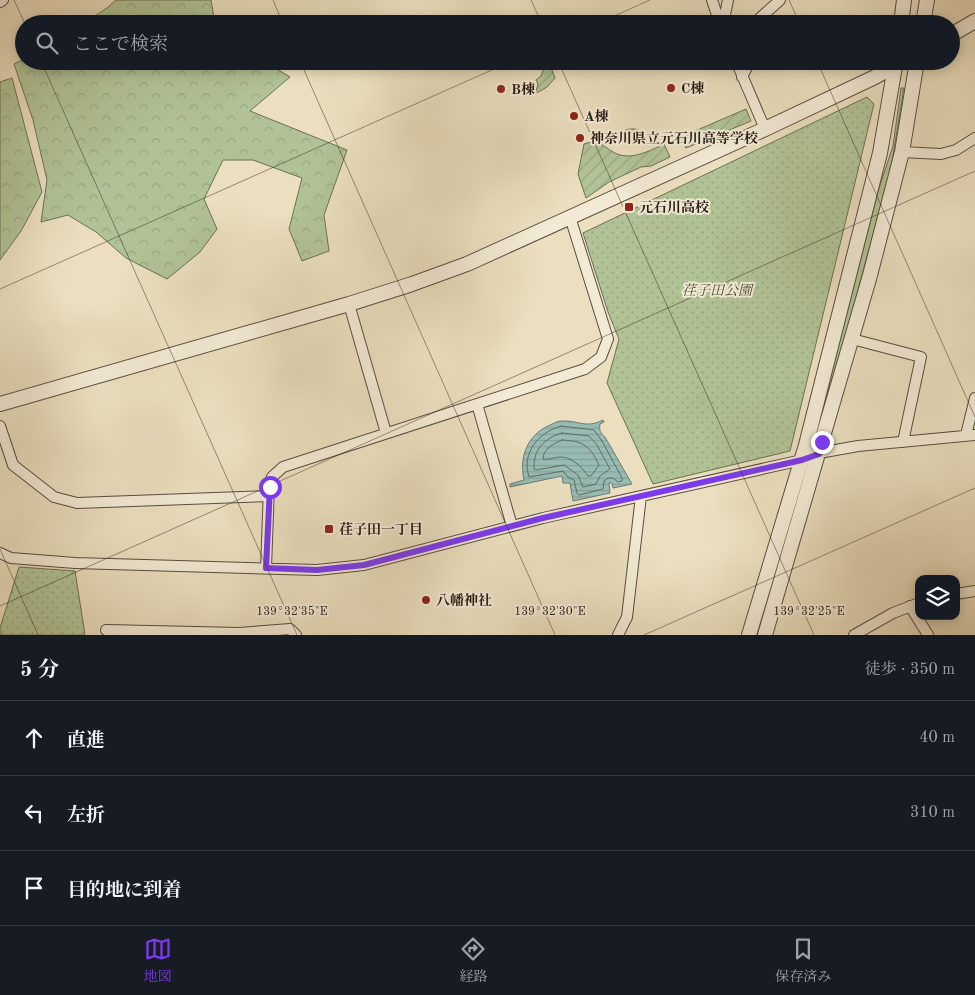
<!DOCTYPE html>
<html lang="ja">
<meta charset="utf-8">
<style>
:root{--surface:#171b24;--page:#242831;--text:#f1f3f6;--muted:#9ea1a6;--line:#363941;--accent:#7c3aed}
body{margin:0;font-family:"Old Standard TT","Noto Serif JP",serif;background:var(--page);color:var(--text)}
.controls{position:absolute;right:15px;bottom:15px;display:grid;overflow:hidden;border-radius:10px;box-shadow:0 2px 12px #0003}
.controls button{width:45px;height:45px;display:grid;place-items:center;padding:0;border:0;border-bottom:1px solid var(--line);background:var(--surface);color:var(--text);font:25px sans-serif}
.stop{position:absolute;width:15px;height:15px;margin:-11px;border:4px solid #7c3aed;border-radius:50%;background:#fff}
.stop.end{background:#7c3aed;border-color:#fff;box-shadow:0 1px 5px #0008}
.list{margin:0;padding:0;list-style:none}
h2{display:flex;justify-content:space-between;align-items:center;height:65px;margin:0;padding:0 20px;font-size:21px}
h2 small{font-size:16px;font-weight:400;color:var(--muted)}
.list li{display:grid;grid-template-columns:32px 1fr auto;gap:15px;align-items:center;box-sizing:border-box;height:75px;padding:0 20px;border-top:1px solid var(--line)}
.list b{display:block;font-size:19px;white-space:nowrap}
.list em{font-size:16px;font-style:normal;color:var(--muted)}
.icon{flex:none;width:28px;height:28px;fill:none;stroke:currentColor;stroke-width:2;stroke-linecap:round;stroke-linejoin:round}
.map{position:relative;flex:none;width:975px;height:635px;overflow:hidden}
.search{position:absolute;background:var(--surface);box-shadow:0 2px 12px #0003;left:15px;right:15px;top:15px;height:55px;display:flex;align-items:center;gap:12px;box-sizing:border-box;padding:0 18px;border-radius:28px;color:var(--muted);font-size:19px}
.sheet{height:290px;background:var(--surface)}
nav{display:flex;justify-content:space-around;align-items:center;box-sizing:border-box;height:70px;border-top:1px solid var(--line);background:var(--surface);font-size:14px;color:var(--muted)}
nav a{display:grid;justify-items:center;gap:2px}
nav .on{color:var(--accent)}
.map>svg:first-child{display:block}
.grass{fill:#b1c396;stroke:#6c7056}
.forest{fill:url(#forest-crowns);stroke:#6c7056}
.park{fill:url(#park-dots);stroke:#6c7056}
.garden{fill:url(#garden-furrows);stroke:#6c7056}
.water{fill:url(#water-rules);stroke:#6b7c74}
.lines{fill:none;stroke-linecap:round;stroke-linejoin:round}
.shore{stroke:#606c64;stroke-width:1}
.minor-casing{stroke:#594d40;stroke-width:12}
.tertiary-casing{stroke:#594d40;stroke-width:16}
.minor{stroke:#f2ead5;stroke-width:10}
.tertiary{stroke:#f2ead5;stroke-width:14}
.route{stroke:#7c3aed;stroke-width:6}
.ticks{fill:none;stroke:#281c15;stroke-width:1;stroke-opacity:0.45}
.poi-dot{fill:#8f2418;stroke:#f2ead5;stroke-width:2}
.labels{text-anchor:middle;stroke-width:4;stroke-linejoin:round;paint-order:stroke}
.poi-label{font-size:14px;font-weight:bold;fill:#281c15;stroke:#f2ead5;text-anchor:start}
.park-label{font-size:14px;font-style:italic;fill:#514e3c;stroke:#f2ead5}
.ticks-label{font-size:12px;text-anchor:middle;fill:#281c15;stroke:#f2ead5;stroke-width:4;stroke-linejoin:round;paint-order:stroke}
</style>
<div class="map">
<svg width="975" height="635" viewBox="0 0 975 635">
<defs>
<pattern id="forest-crowns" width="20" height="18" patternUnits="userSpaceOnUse" patternTransform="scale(1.25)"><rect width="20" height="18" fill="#b1c396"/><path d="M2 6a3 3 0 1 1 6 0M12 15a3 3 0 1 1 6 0" fill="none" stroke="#98a780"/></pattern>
<pattern id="park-dots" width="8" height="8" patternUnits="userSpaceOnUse" patternTransform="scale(1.25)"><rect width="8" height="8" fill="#b1c396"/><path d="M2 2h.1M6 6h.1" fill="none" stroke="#98a780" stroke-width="1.8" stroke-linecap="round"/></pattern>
<pattern id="garden-furrows" width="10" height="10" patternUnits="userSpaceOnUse" patternTransform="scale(1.25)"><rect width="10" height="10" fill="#b1c396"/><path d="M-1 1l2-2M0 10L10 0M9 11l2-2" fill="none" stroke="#98a780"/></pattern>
<pattern id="water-rules" width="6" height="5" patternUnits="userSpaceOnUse" patternTransform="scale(1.25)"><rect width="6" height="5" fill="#98bcb4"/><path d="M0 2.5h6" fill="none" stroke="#83a19a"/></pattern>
</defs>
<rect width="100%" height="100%" fill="#ebdfbf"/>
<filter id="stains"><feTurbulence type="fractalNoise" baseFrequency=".004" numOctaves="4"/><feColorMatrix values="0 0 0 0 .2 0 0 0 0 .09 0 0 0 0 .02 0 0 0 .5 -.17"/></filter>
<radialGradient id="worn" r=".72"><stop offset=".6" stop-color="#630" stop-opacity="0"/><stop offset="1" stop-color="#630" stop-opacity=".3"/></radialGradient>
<path class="grass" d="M901,88H904L891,168L820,430L816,433L879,188L893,146Z
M804,475H807L761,635H756L802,476Z"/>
<path class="forest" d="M116,0H211L215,24H83L107,8Z
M24,59V61H263L290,77L250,111L347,150L324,215L329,251L302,261L289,229L302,178L253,160H223L204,199L217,229L200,252L167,279L126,258L96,232L68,215L41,222L47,180L33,120L14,64Z
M12,78L42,192L21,231L0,260V82Z"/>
<path class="park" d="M867,97L874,104L790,451L653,484L607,383L619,339L608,312L583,233Z
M19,567L75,571L85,635H0V628Z"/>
<path class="garden" d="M544,68L552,70L555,78L547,87L535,94L538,84L536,80L541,76Z
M746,109L751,121L686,148L681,137Z
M629,129H636L640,131V135L622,141L615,138V134Z
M595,141C602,143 607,149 615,153C630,161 650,151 664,144L670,157L651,166L641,167L609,182L586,198L578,174L584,144Z"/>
<path class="water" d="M603,420L604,422L600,424C599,430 600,433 605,437L632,484L613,488L612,483H609L610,493L573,501L570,483H563L562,476L510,487V484L524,480C519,457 527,435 550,425C553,424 557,421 561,421C579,420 585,429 603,420Z"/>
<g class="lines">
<path class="shore" d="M561,426L594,430L602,441L622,478V481L618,482L613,478H608L604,481L603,489L579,495L577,493L574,480L568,477L563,471L529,477C521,453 539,432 561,426Z
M562,433L589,436L597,445L610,469L600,476L596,484L583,487L578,475L564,465L536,470L534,469C533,450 544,438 562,433Z
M562,440C584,441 590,446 599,465L591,476H588C582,467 571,456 559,457C553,458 548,460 543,459C543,449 553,444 562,440Z"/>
<g class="minor-casing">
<path id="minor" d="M712,0L720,24
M0,2L3,0
M723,24L728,0
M757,24L760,18L780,0
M736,61L765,129
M742,77L750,61
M902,152L941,154L956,150L975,138
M349,304L386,433
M852,339L921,357L903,442
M477,404L512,526
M0,426L13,465L54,497L77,503L269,496
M966,435L975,398
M0,553L11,558L75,563L317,570L364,565L543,518L802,460L819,453L858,446L975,435
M266,568L269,487L272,477L283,467L585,369L601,357L608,339L570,217
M956,594L975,591
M910,606L928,635
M106,630L239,633L290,629L296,635
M618,635L627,617L641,496
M854,635L893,613L919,603"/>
</g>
<g class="tertiary-casing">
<path id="tertiary" d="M901,24L904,0
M923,24L927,0
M951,35L975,21
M0,404L349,304L412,284L467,264L765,129L875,77L903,61
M749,635L806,445L880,153L896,61
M765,635L869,279L902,152L917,61"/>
</g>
<use href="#minor" class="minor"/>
<use href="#tertiary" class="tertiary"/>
</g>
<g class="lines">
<path class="route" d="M270,487L266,568L317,570L364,565L543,518L802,460L819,454L822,442"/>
</g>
<path class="ticks" d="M14,0L25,24M273,0L283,24M531,0L542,24M789,0L800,24M596,24L650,0M41,61L297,635M300,61L555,635M558,61L814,635M817,61L975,417M0,289L512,61M0,549L38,635M0,606L975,171M644,635L975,488"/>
<g class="poi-dot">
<circle cx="671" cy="88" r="5"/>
<circle cx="501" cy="89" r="5"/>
<circle cx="574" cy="116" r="5"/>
<circle cx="580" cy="138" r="5"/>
<rect x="624" y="202" width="10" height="10" rx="2.5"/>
<rect x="324" y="524" width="10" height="10" rx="2.5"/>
<circle cx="426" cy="600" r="5"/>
</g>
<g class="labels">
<g class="poi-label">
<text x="681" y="93">C棟</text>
<text x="511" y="94">B棟</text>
<text x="584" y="121">A棟</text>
<text x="590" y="143">神奈川県立元石川高等学校</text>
<text x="639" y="212">元石川高校</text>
<text x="339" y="534">荏子田一丁目</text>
<text x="436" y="605">八幡神社</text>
</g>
<g class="park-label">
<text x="717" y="295">荏子田公園</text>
</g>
</g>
<g class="ticks-label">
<text x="292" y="615">139°32'35"E</text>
<text x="550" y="615">139°32'30"E</text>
<text x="809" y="615">139°32'25"E</text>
</g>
<rect width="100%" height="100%" filter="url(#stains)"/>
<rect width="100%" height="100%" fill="url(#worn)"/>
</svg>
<div class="controls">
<button><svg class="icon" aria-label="layers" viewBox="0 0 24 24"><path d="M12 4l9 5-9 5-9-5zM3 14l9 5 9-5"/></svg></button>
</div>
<div class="stop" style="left:270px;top:487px"></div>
<div class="stop end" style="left:822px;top:442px"></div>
<div class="search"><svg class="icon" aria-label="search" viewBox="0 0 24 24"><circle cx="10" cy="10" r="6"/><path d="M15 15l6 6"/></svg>ここで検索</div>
</div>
<section class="sheet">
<h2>5 分<small>徒歩 · 350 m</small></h2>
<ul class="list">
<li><svg class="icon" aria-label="ahead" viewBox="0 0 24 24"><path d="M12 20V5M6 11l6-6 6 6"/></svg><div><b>直進</b></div><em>40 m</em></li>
<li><svg class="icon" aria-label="left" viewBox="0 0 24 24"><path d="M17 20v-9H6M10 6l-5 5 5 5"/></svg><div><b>左折</b></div><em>310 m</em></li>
<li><svg class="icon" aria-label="arrive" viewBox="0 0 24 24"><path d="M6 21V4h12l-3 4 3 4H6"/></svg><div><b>目的地に到着</b></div></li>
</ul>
</section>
<nav>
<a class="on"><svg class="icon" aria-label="map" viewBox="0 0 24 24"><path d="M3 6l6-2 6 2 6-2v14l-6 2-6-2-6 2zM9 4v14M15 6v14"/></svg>地図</a>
<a><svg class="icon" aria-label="directions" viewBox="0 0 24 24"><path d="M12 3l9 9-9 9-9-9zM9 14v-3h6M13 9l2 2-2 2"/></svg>経路</a>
<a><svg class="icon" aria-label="saved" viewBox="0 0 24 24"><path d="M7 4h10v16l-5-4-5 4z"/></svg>保存済み</a>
</nav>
